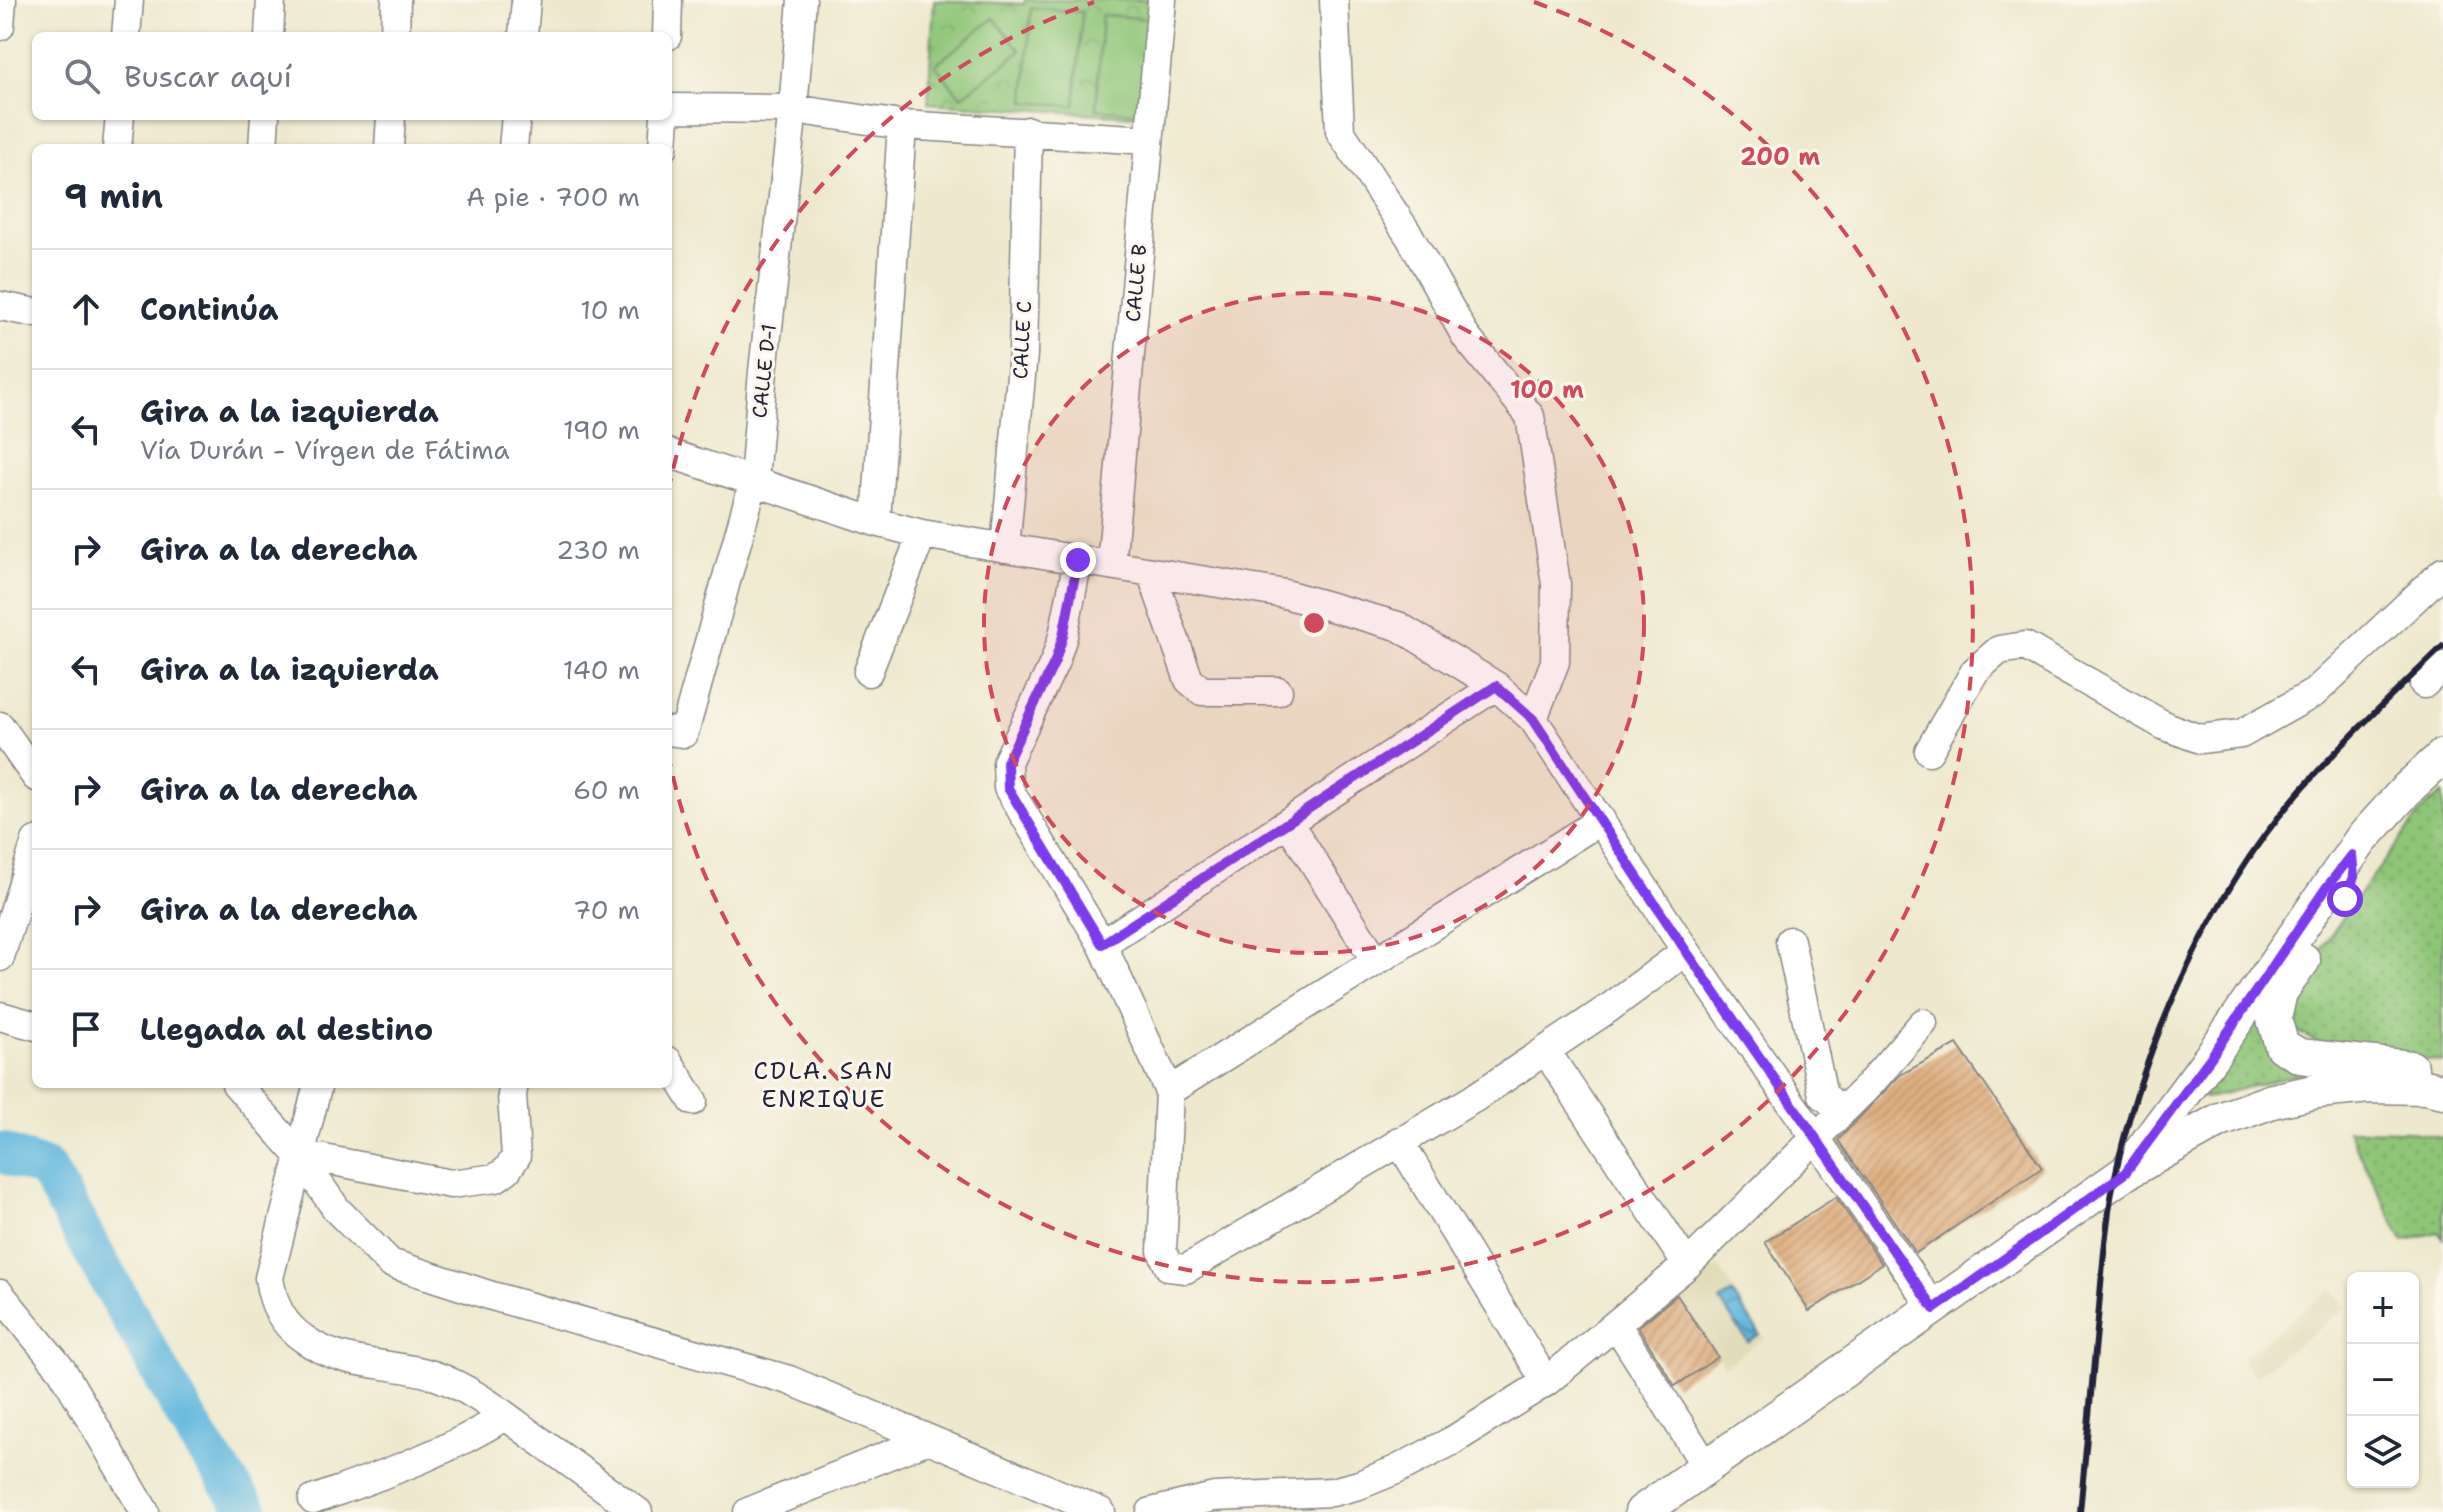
<!DOCTYPE html>
<html lang="es">
<meta charset="utf-8">
<style>
:root{--surface:#fff;--page:#f6f6f7;--text:#1f2937;--muted:#747a83;--line:#e0e1e3}
body{margin:0;font-family:"Shantell Sans",sans-serif;background:var(--page);color:var(--text)}
.controls{position:absolute;right:24px;bottom:24px;display:grid;overflow:hidden;border-radius:12px;box-shadow:0 2px 6px #0004}
.controls button{width:72px;height:72px;display:grid;place-items:center;padding:0;border:0;border-bottom:2px solid var(--line);background:var(--surface);color:var(--text);font:40px sans-serif}
.stop{position:absolute;width:24px;height:24px;margin:-18px;border:6px solid #7c3aed;border-radius:50%;background:#fff}
.stop.end{background:#7c3aed;border-color:#fff;box-shadow:0 2px 8px #0008}
.list{margin:0;padding:0;list-style:none}
h2{display:flex;justify-content:space-between;align-items:center;height:104px;margin:0;padding:0 32px;font-size:34px}
h2 small{font-size:26px;font-weight:400;color:var(--muted)}
.list li{display:grid;grid-template-columns:52px 1fr auto;gap:24px;align-items:center;box-sizing:border-box;height:120px;padding:0 32px;border-top:2px solid var(--line)}
.list b{display:block;font-size:30px;white-space:nowrap}
.list p{margin:0;font-size:26px;white-space:nowrap;color:var(--muted)}
.list em{font-size:26px;font-style:normal;color:var(--muted)}
.icon{flex:none;width:44px;height:44px;fill:none;stroke:currentColor;stroke-width:2;stroke-linecap:round;stroke-linejoin:round}
.map{position:relative;flex:none;width:2443px;height:1512px;overflow:hidden}
.search{position:absolute;background:var(--surface);box-shadow:0 2px 6px #0004;left:32px;top:32px;width:640px;height:88px;display:flex;align-items:center;gap:20px;box-sizing:border-box;padding:0 28px;border-radius:12px;color:var(--muted);font-size:30px}
.panel{position:absolute;background:var(--surface);box-shadow:0 2px 6px #0004;left:32px;top:144px;width:640px;height:944px;border-radius:12px}
.map>svg:first-child{display:block}
.built{fill:#e2dcba}
.grass{fill:url(#grass-dots);stroke:#587459;stroke-width:2}
.park{fill:url(#park-crowns);stroke:#587459;stroke-width:2}
.pitch{fill:#8ec577;stroke:#587459;stroke-width:2}
.water{fill:url(#water-waves);stroke:#426c8c;stroke-width:2}
.lines{fill:none;stroke-linecap:round;stroke-linejoin:round}
.river{stroke:#61b7de;stroke-width:40}
.building{fill:url(#building-hatch)}
.minor-casing{stroke:#888684;stroke-width:31}
.major-casing{stroke:#888684;stroke-width:37}
.minor{stroke:#fff;stroke-width:28}
.major{stroke:#fff;stroke-width:34}
.rail{stroke:#22223b;stroke-width:6}
.route{stroke:#7c3aed;stroke-width:10}
.ring{fill:none;stroke:#d1495b;stroke-width:4;stroke-dasharray:14 10}
.labels{text-anchor:middle;stroke-width:6;stroke-linejoin:round;paint-order:stroke}
.street-label{font-size:20px;fill:#22223b;stroke:#fbf7ec}
.quarter-label{font-size:24px;letter-spacing:2px;fill:#22223b;stroke:#fbf7ec}
.centre{fill:#d1495b;stroke:#fbf7ec;stroke-width:4}
.ring-label{font-size:24px;text-anchor:middle;font-weight:bold;fill:#d1495b;stroke:#fbf7ec;stroke-width:6;stroke-linejoin:round;paint-order:stroke}
</style>
<div class="map">
<svg width="2443" height="1512" viewBox="0 0 2443 1512">
<defs>
<pattern id="grass-dots" width="8" height="8" patternUnits="userSpaceOnUse" patternTransform="scale(2)"><rect width="8" height="8" fill="#8ec577"/><path d="M2 2h.1M6 6h.1" fill="none" stroke="#7aa968" stroke-width="1.8" stroke-linecap="round"/></pattern>
<pattern id="park-crowns" width="20" height="18" patternUnits="userSpaceOnUse" patternTransform="scale(2)"><rect width="20" height="18" fill="#8ec577"/><path d="M2 6a3 3 0 1 1 6 0M12 15a3 3 0 1 1 6 0" fill="none" stroke="#7aa968"/></pattern>
<pattern id="water-waves" width="16" height="10" patternUnits="userSpaceOnUse" patternTransform="scale(2)"><rect width="16" height="10" fill="#61b7de"/><path d="M0 5q4-4 8 0t8 0" fill="none" stroke="#5094b5"/></pattern>
<pattern id="building-hatch" width="6" height="6" patternUnits="userSpaceOnUse" patternTransform="scale(2)"><rect width="6" height="6" fill="#deae7f"/><path d="M-1 1l2-2M0 6l6-6M5 7l2-2" fill="none" stroke="#be956f"/></pattern>
</defs>
<rect width="100%" height="100%" fill="#fbf7ec"/>
<filter id="ink" filterUnits="userSpaceOnUse"><feTurbulence type="fractalNoise" baseFrequency=".0125" numOctaves="2"/><feDisplacementMap in="SourceGraphic" scale="16" xChannelSelector="R" yChannelSelector="G"/><feConvolveMatrix kernelMatrix="1 2 1 2 8 2 1 2 1" color-interpolation-filters="sRGB"/></filter>
<filter id="wash" filterUnits="userSpaceOnUse"><feTurbulence type="fractalNoise" baseFrequency=".006" numOctaves="4" result="noise"/><feDisplacementMap in="SourceGraphic" scale="32" xChannelSelector="R" yChannelSelector="G"/><feGaussianBlur stdDeviation="1.8" result="paint"/><feColorMatrix in="noise" values="0 0 0 0 0 0 0 0 0 0 0 0 0 0 0 0 0 1.4 0 .05"/><feComposite in="paint" operator="in"/></filter>
<g filter="url(#wash)">
<rect width="100%" height="100%" fill="#eee9ce"/>
<path class="built" d="M1718,1266L1765,1338L1724,1366L1676,1294Z
M2331,1289L2346,1308L2255,1376L2241,1359Z"/>
<path class="grass" d="M2443,793V1062L2321,1044L2300,1033L2294,1026L2291,1017L2296,985L2361,892L2424,808Z
M2263,1000L2317,1069L2208,1098L2202,1097Z
M2348,1130L2408,1131L2443,1138V1238L2438,1232L2403,1241Z"/>
<path class="park" d="M934,0L1024,4L1025,0H1156L1146,117L928,103Z"/>
<path class="pitch" d="M1031,8L1082,12L1075,106L1025,102Z
M1102,15L1153,19L1146,113L1096,109Z
M994,18L1021,51L961,97L935,65Z"/>
<path class="water" d="M1732,1293L1760,1334L1748,1342L1720,1301Z"/>
<g class="lines">
<path class="river" d="M0,1152L47,1170L196,1435L249,1512"/>
</g>
<g id="blocks">
<path class="building" d="M1957,1044L2042,1168L1916,1253L1838,1140L1900,1075Z
M1836,1197L1882,1264L1809,1311L1765,1242Z
M1677,1295L1718,1357L1675,1386L1638,1327Z"/>
</g>
</g>
<g filter="url(#ink)">
<use href="#blocks" fill-opacity="0" stroke="#888684" stroke-width="2"/>
<g class="lines">
<g class="minor-casing">
<path id="minor" d="M1334,0L1340,131L1410,237L1466,337L1530,416L1556,584L1555,662L1533,719
M0,26L2,0
M126,36L129,0
M269,36L271,0
M395,36L396,0
M523,36L526,0
M667,36L668,0
M668,108L793,109L902,125L1149,140
M117,148L120,116
M263,148L265,116
M389,148L391,116
M513,148L516,116
M663,148L665,116
M0,306L36,313
M668,453L876,522L922,534L1285,594L1398,626L1496,686L1533,719L1686,951L1934,1309
M876,522L902,125
M1005,548L1023,354L1028,131
M1078,560L1063,636L1055,661L1007,762L1008,788L1102,944L1169,1091L1162,1251L1169,1267L1186,1269L1473,1099L1609,1008L1686,951
M1111,565L1162,0
M1151,572L1189,680L1202,691H1278
M868,672L922,534
M2424,684L2443,666
M0,726L36,777
M668,731L684,733L754,480L763,371L793,109L802,0
M1929,751L1975,671L1999,650L2025,646L2165,726L2200,739L2241,734L2314,693L2443,572
M1288,822L1376,961
M1790,941L1823,1095L1842,1111
M1102,944L1496,686
M0,957L36,841
M0,1016L36,1026
M1546,1051L1687,1265
M668,1061L693,1101
M236,1084L298,1154L337,1210L390,1263L492,1296L789,1380L1101,1512
M318,1084L269,1278C273,1304 281,1323 304,1339C345,1368 389,1361 433,1375C469,1387 503,1414 533,1436C568,1461 603,1487 638,1512
M1169,1091L1601,820
M1399,1141L1546,1382
M298,1154L451,1184L496,1178L507,1170L516,1157L512,1095L514,1084
M0,1294L62,1370L145,1512
M1616,1324L1707,1468
M313,1500C379,1476 445,1454 505,1416
M748,1512L926,1440
M1151,1512L1214,1497L1332,1492L1359,1485L1396,1470L1452,1441L1546,1382L1687,1265L1869,1085L1923,1023"/>
</g>
<g class="major-casing">
<path id="major" d="M2303,960L2280,992L2274,1019L2282,1046L2300,1056L2411,1068
M2131,1165L2211,1057L2361,840L2408,788L2443,756
M1642,1512L2125,1173L2220,1120L2272,1101L2318,1091L2370,1086L2425,1087L2443,1091"/>
</g>
<use href="#minor" class="minor"/>
<use href="#major" class="major"/>
<path class="rail" d="M2080,1512C2086,1448 2092,1384 2098,1319C2102,1274 2105,1227 2114,1181C2140,1053 2209,897 2295,797C2341,743 2393,695 2443,646"/>
</g>
</g>
<g class="lines" filter="url(#ink)">
<path class="route" d="M1078,560L1063,636L1055,661L1007,762L1008,788L1102,944L1496,686L1533,719L1686,951L1934,1309L2125,1173L2211,1057L2326,888L2352,855L2354,877L2345,899"/>
</g>
<circle cx="1314" cy="623" r="330" fill="#d1495b" fill-opacity=".12"/>
<g class="ring">
<circle cx="1314" cy="623" r="330"/>
<path d="M668 492A659 659 0 0 1 1094 2M1534 2A659 659 0 1 1 668 754"/>
</g>
<g class="labels">
<g class="street-label">
<text transform="translate(1136 283) rotate(-85)" y="7">CALLE B</text>
<text transform="translate(1022 340) rotate(-87)" y="7">CALLE C</text>
<text transform="translate(764 371) rotate(-84)" y="7">CALLE D-1</text>
</g>
<g class="quarter-label">
<text x="824" y="1079">CDLA. SAN<tspan x="824" dy="28">ENRIQUE</tspan></text>
</g>
</g>
<circle cx="1314" cy="623" r="12" class="centre"/>
<g class="ring-label">
<text x="1780" y="165">200 m</text>
<text x="1547" y="398">100 m</text>
</g>
</svg>
<div class="controls">
<button>+</button>
<button>−</button>
<button><svg class="icon" aria-label="layers" viewBox="0 0 24 24"><path d="M12 4l9 5-9 5-9-5zM3 14l9 5 9-5"/></svg></button>
</div>
<div class="stop" style="left:2345px;top:899px"></div>
<div class="stop end" style="left:1078px;top:560px"></div>
<div class="search"><svg class="icon" aria-label="search" viewBox="0 0 24 24"><circle cx="10" cy="10" r="6"/><path d="M15 15l6 6"/></svg>Buscar aquí</div>
<section class="panel">
<h2>9 min<small>A pie · 700 m</small></h2>
<ul class="list">
<li><svg class="icon" aria-label="ahead" viewBox="0 0 24 24"><path d="M12 20V5M6 11l6-6 6 6"/></svg><div><b>Continúa</b></div><em>10 m</em></li>
<li><svg class="icon" aria-label="left" viewBox="0 0 24 24"><path d="M17 20v-9H6M10 6l-5 5 5 5"/></svg><div><b>Gira a la izquierda</b><p>Vía Durán - Vírgen de Fátima</p></div><em>190 m</em></li>
<li><svg class="icon" aria-label="right" viewBox="0 0 24 24"><path d="M7 20v-9h11M14 6l5 5-5 5"/></svg><div><b>Gira a la derecha</b></div><em>230 m</em></li>
<li><svg class="icon" aria-label="left" viewBox="0 0 24 24"><path d="M17 20v-9H6M10 6l-5 5 5 5"/></svg><div><b>Gira a la izquierda</b></div><em>140 m</em></li>
<li><svg class="icon" aria-label="right" viewBox="0 0 24 24"><path d="M7 20v-9h11M14 6l5 5-5 5"/></svg><div><b>Gira a la derecha</b></div><em>60 m</em></li>
<li><svg class="icon" aria-label="right" viewBox="0 0 24 24"><path d="M7 20v-9h11M14 6l5 5-5 5"/></svg><div><b>Gira a la derecha</b></div><em>70 m</em></li>
<li><svg class="icon" aria-label="arrive" viewBox="0 0 24 24"><path d="M6 21V4h12l-3 4 3 4H6"/></svg><div><b>Llegada al destino</b></div></li>
</ul>
</section>
</div>
